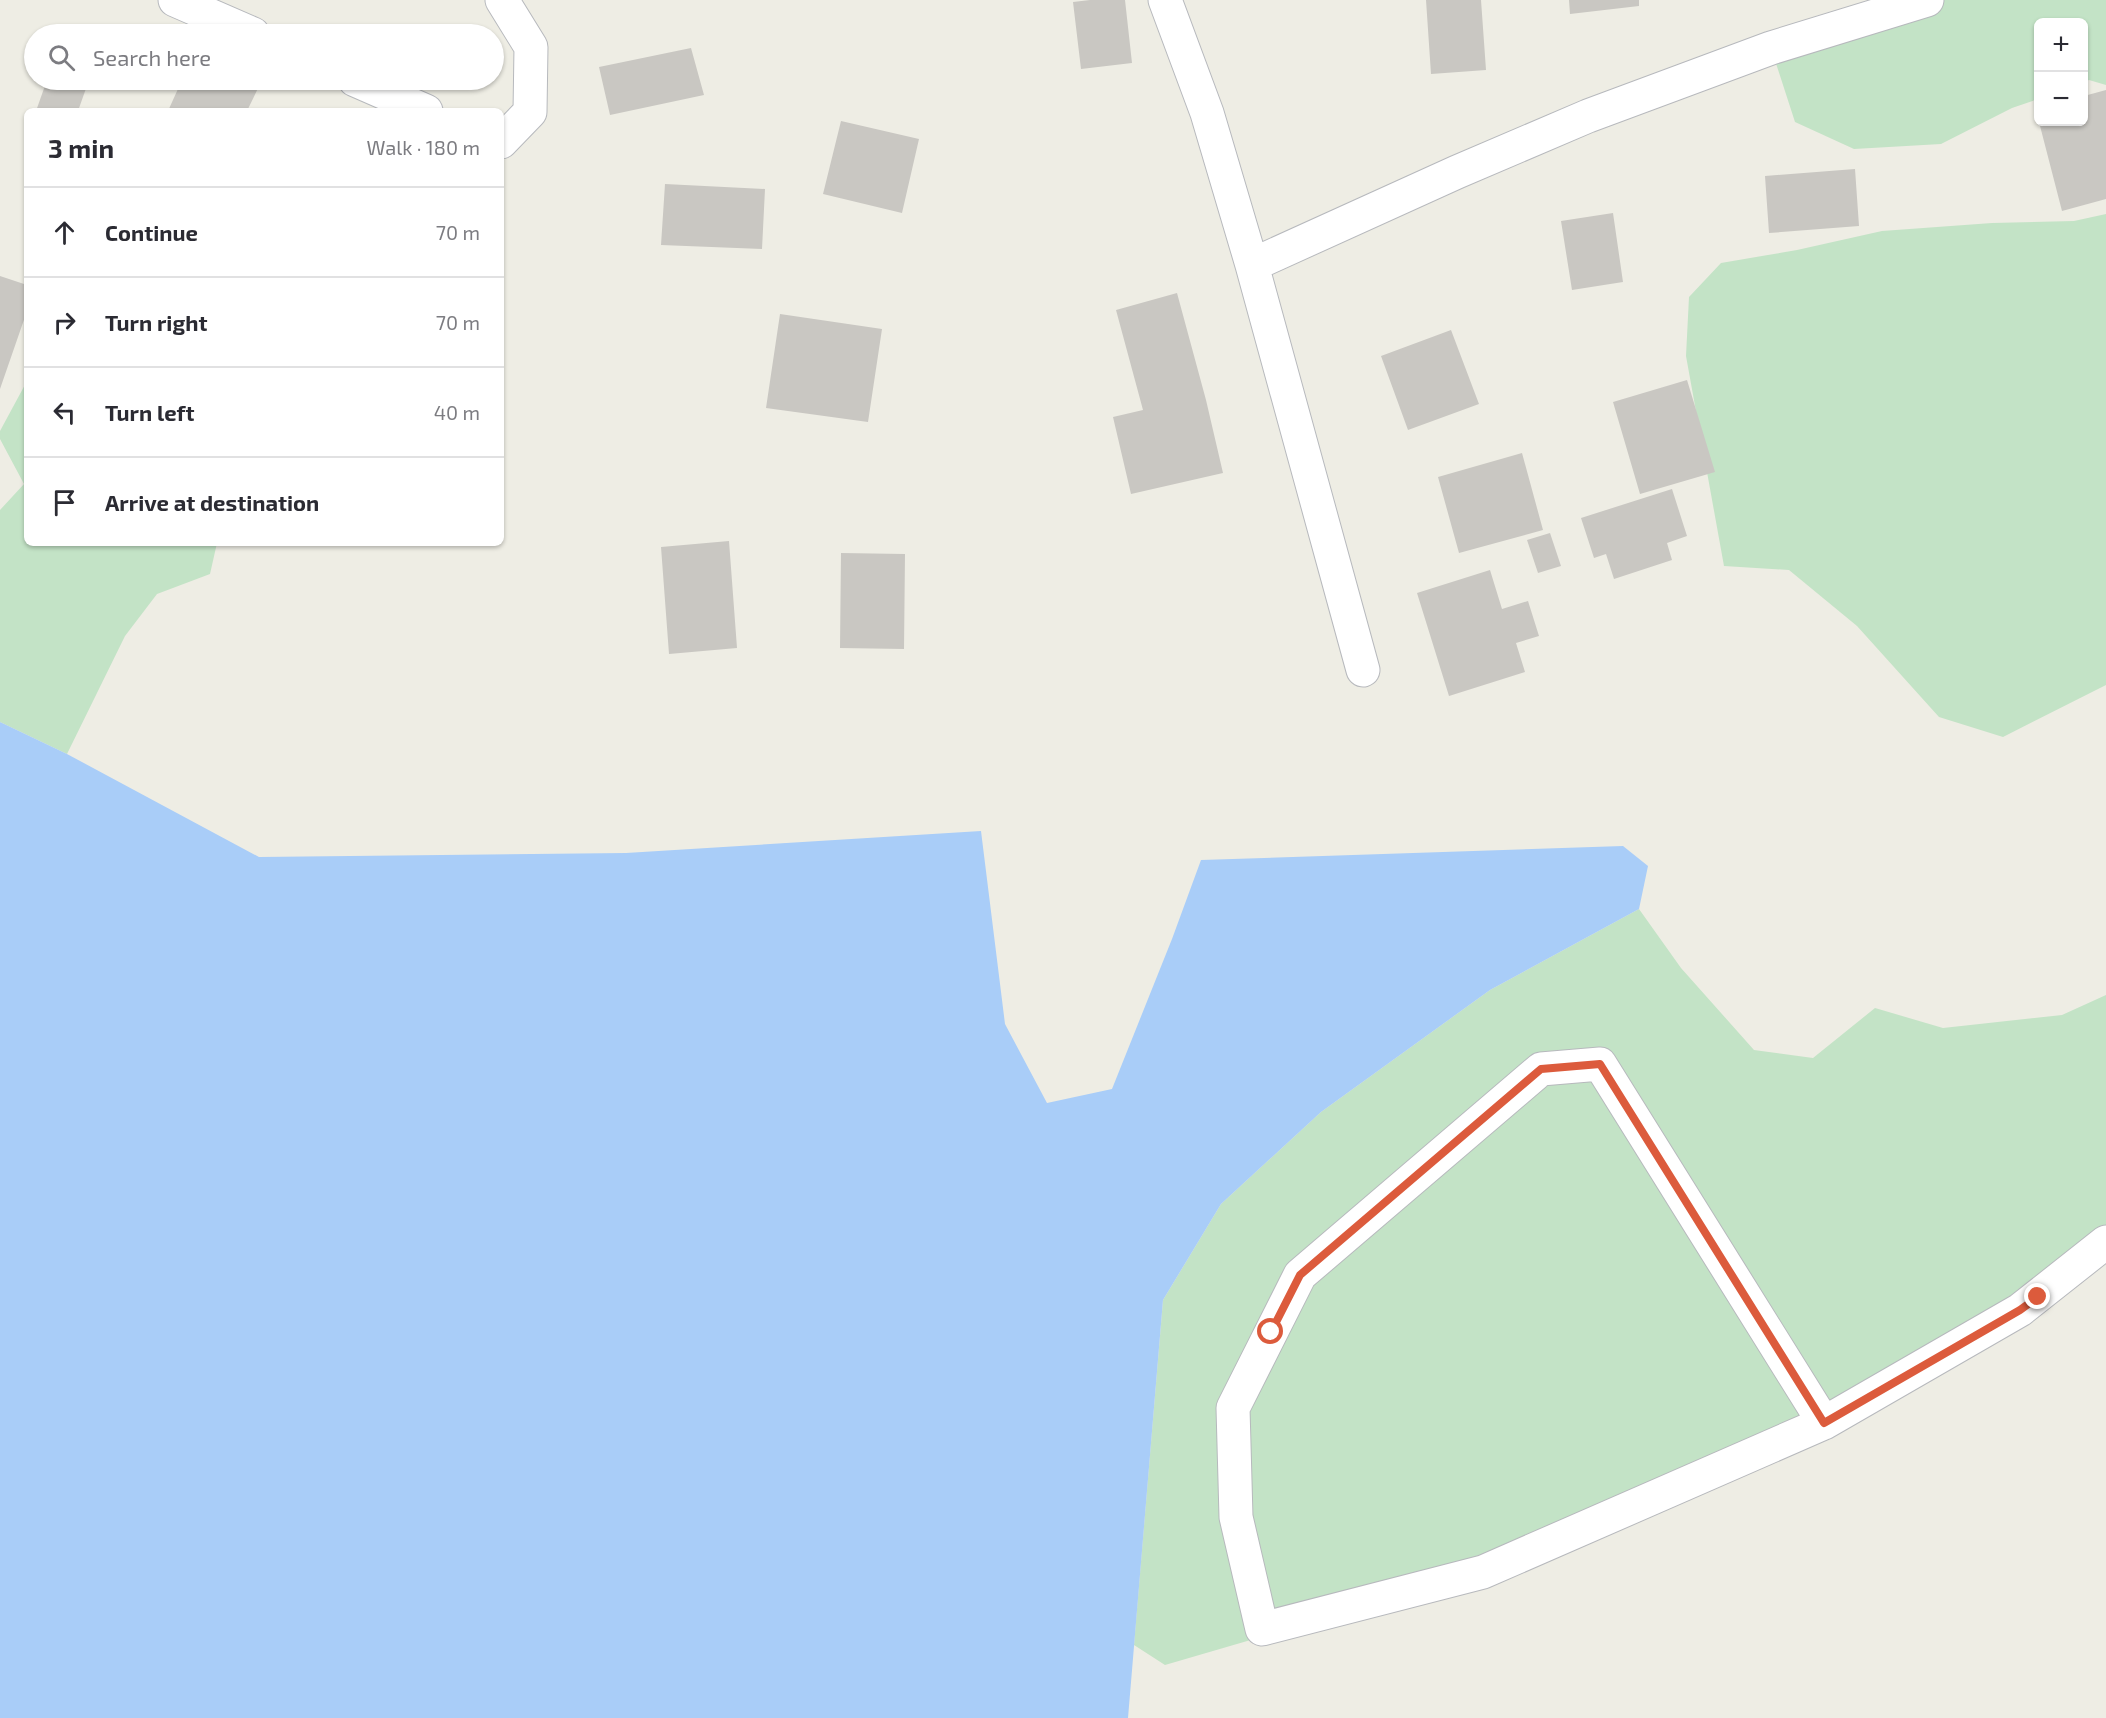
<!DOCTYPE html>
<meta charset="utf-8">
<style>
:root{--surface:#fff;--page:#f7f7f7;--text:#2b2b33;--muted:#7c7c81;--line:#e1e1e2}
body{margin:0;font-family:"Exo 2",sans-serif;background:var(--page);color:var(--text)}
.controls{position:absolute;right:18px;top:18px;display:grid;overflow:hidden;border-radius:9px;box-shadow:0 2px 4px #0004}
.controls button{width:54px;height:54px;display:grid;place-items:center;padding:0;border:0;border-bottom:2px solid var(--line);background:var(--surface);color:var(--text);font:30px sans-serif}
.stop{position:absolute;width:18px;height:18px;margin:-14px;border:4px solid #dc5b3c;border-radius:50%;background:#fff}
.stop.end{background:#dc5b3c;border-color:#fff;box-shadow:0 2px 6px #0008}
.list{margin:0;padding:0;list-style:none}
h2{display:flex;justify-content:space-between;align-items:center;height:78px;margin:0;padding:0 24px;font-size:26px}
h2 small{font-size:20px;font-weight:400;color:var(--muted)}
.list li{display:grid;grid-template-columns:39px 1fr auto;gap:18px;align-items:center;box-sizing:border-box;height:90px;padding:0 24px;border-top:2px solid var(--line)}
.list b{display:block;font-size:22px;white-space:nowrap}
.list em{font-size:20px;font-style:normal;color:var(--muted)}
.icon{flex:none;width:33px;height:33px;fill:none;stroke:currentColor;stroke-width:2;stroke-linecap:round;stroke-linejoin:round}
.map{position:relative;flex:none;width:2106px;height:1718px;overflow:hidden}
.search{position:absolute;background:var(--surface);box-shadow:0 2px 4px #0004;left:24px;top:24px;width:480px;height:66px;display:flex;align-items:center;gap:15px;box-sizing:border-box;padding:0 21px;border-radius:33px;color:var(--muted);font-size:22px}
.panel{position:absolute;background:var(--surface);box-shadow:0 2px 4px #0004;left:24px;top:108px;width:480px;height:438px;border-radius:9px}
.map>svg:first-child{display:block}
.green{fill:#c3e3c6}
.water{fill:#a9cdf8}
.building{fill:#c9c7c2}
.lines{fill:none;stroke-linecap:round;stroke-linejoin:round}
.street-casing{stroke:#b7b9bd;stroke-width:35}
.street{stroke:#fff;stroke-width:33}
.route{stroke:#dc5b3c;stroke-width:8}
</style>
<div class="map">
<svg width="2106" height="1718" viewBox="0 0 2106 1718">
<rect width="100%" height="100%" fill="#eeede4"/>
<path class="green" d="M1927,0H2106V85L2089,80L2084,82V22H2038V99L2012,108L1941,144L1854,149L1795,122L1771,48Z
M2106,214V685L2003,737L1939,717L1857,626L1789,570L1724,566L1686,356L1689,297L1721,263L1797,250L1882,231L1992,223L2074,221Z
M27,381V543H217L210,574L157,594L125,636L67,754L0,722V510L24,484L0,439V431Z
M1639,909L1681,968L1754,1050L1813,1058L1875,1008L1943,1028L2062,1015L2106,995V1242L2020,1310L1483,1572L1165,1665L1134,1645L1163,1300L1221,1204L1321,1112L1490,990Z"/>
<path class="water" d="M0,722L67,754L259,857L626,853L981,831L1005,1024L1047,1103L1112,1089L1172,939L1201,860L1623,846L1648,866L1639,909L1490,990L1321,1112L1221,1204L1163,1300L1128,1718H0Z"/>
<path class="building" d="M1090,0H1125L1132,63L1081,69L1073,2Z
M1426,0H1481L1486,70L1431,74Z
M1569,0H1639V6L1570,14Z
M66,26L90,34H63Z
M691,48L704,95L610,115L599,67Z
M47,80H89L78,111H36Z
M182,80H262L247,111H168Z
M2106,90V199L2062,211L2039,122H2084V96Z
M841,121L919,139L902,213L823,194Z
M1855,169L1859,226L1769,233L1765,176Z
M665,184L765,189L762,249L661,245Z
M1613,213L1623,282L1572,290L1561,221Z
M0,276L27,285V311L0,389Z
M1177,293L1206,400L1223,473L1131,494L1113,417L1143,410L1116,310Z
M780,314L882,329L868,422L766,408Z
M1451,330L1479,404L1408,430L1381,356Z
M1687,380L1715,472L1640,494L1613,402Z
M1522,453L1543,530L1459,553L1438,477Z
M1672,489L1687,536L1667,543L1672,560L1614,579L1606,554L1594,558L1581,518Z
M1550,533L1561,566L1538,573L1527,540Z
M729,541L737,648L669,654L661,547Z
M841,553L905,554L904,649L840,648Z
M1490,570L1502,609L1528,601L1539,636L1516,643L1525,672L1449,696L1417,593Z"/>
<g class="lines">
<g class="street-casing">
<path id="street" d="M175,0L253,34
M1165,0L1207,113L1252,265L1363,670
M355,80L426,111
M501,142L530,112L531,47L502,0
M1252,265L1457,172L1588,116L1771,48L1927,0
M1824,1423L1600,1064L1541,1069L1300,1275L1233,1408L1236,1517L1262,1629L1483,1572L1824,1423L2020,1310L2106,1242"/>
</g>
<use href="#street" class="street"/>
</g>
<g class="lines">
<path class="route" d="M1271,1332L1300,1275L1541,1069L1600,1064L1824,1423L2020,1310L2038,1297"/>
</g>
</svg>
<div class="controls">
<button>+</button>
<button>−</button>
</div>
<div class="stop" style="left:1271px;top:1332px"></div>
<div class="stop end" style="left:2038px;top:1297px"></div>
<div class="search"><svg class="icon" aria-label="search" viewBox="0 0 24 24"><circle cx="10" cy="10" r="6"/><path d="M15 15l6 6"/></svg>Search here</div>
<section class="panel">
<h2>3 min<small>Walk · 180 m</small></h2>
<ul class="list">
<li><svg class="icon" aria-label="ahead" viewBox="0 0 24 24"><path d="M12 20V5M6 11l6-6 6 6"/></svg><div><b>Continue</b></div><em>70 m</em></li>
<li><svg class="icon" aria-label="right" viewBox="0 0 24 24"><path d="M7 20v-9h11M14 6l5 5-5 5"/></svg><div><b>Turn right</b></div><em>70 m</em></li>
<li><svg class="icon" aria-label="left" viewBox="0 0 24 24"><path d="M17 20v-9H6M10 6l-5 5 5 5"/></svg><div><b>Turn left</b></div><em>40 m</em></li>
<li><svg class="icon" aria-label="arrive" viewBox="0 0 24 24"><path d="M6 21V4h12l-3 4 3 4H6"/></svg><div><b>Arrive at destination</b></div></li>
</ul>
</section>
</div>
